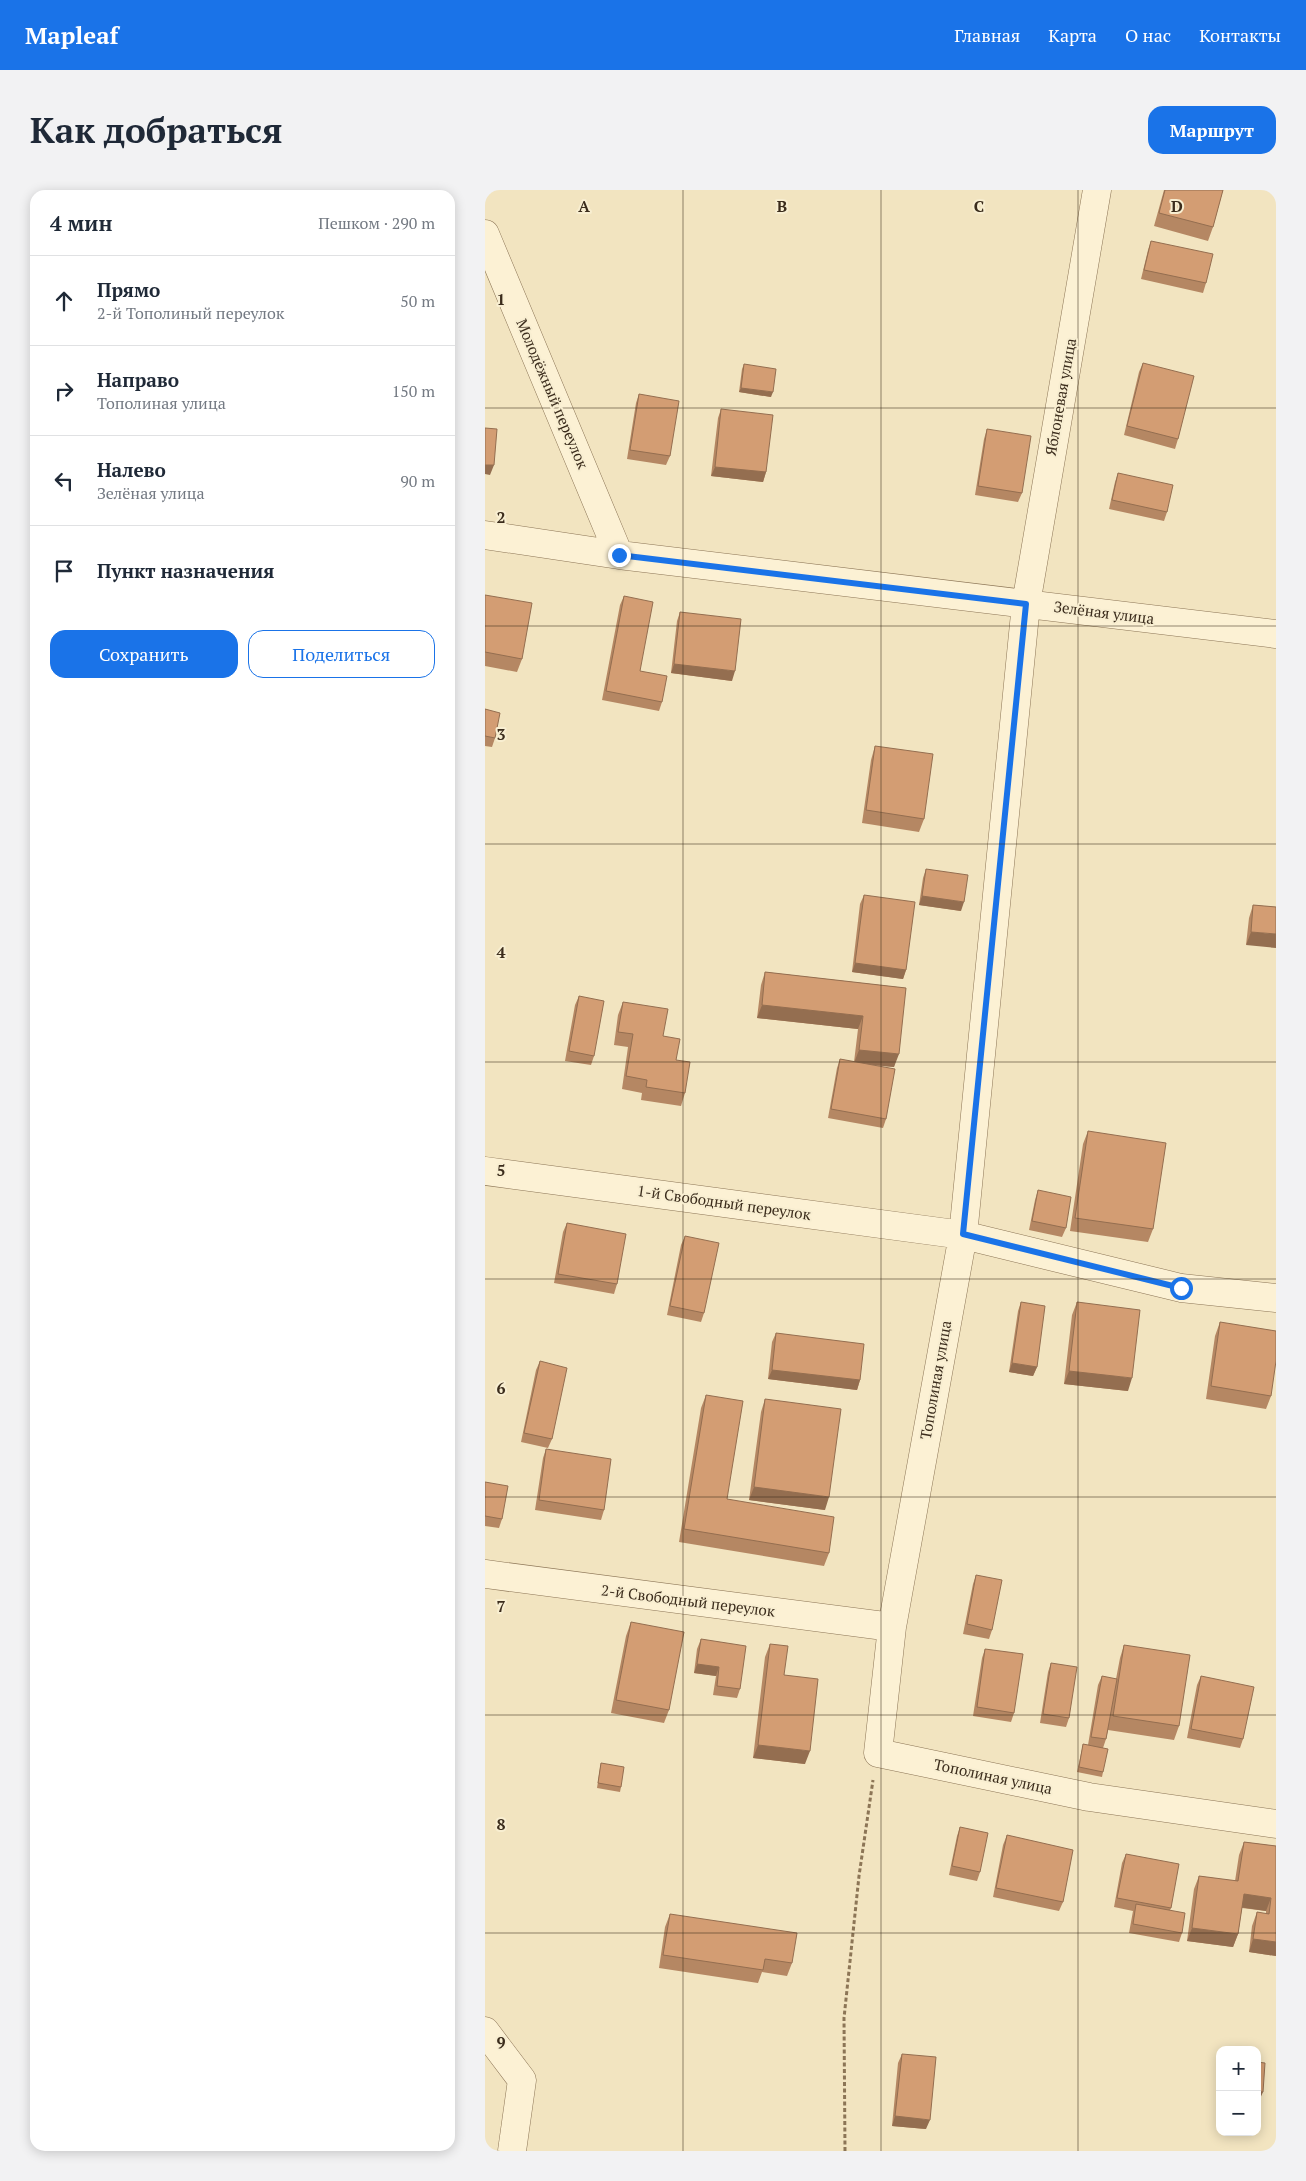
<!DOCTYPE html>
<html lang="ru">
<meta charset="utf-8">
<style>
:root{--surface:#fff;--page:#f2f2f3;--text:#1f2937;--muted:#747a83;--line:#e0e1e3;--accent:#1a73e8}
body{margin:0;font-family:"PT Serif",serif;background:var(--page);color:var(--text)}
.controls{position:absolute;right:15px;bottom:15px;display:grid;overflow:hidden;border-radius:10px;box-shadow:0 2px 12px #0003}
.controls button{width:45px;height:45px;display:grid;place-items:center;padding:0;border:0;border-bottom:1px solid var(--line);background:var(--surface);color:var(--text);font:25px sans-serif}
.stop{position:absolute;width:15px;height:15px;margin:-11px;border:4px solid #1a73e8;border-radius:50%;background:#fff}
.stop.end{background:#1a73e8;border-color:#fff;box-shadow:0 1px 5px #0008}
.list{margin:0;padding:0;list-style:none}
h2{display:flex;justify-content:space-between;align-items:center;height:65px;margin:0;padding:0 20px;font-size:21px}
h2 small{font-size:16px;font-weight:400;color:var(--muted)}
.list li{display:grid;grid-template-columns:32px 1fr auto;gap:15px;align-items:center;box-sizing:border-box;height:90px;padding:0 20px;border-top:1px solid var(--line)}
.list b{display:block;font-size:19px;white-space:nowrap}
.list p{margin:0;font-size:16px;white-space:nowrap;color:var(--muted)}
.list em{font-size:16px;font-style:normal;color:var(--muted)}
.actions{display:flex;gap:10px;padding:15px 20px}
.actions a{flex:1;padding:11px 0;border:1px solid var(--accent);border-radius:15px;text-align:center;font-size:18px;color:var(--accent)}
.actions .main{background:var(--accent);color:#fff}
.icon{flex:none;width:28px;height:28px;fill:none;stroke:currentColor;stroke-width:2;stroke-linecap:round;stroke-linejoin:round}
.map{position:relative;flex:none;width:791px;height:1961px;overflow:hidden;border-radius:15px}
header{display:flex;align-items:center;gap:30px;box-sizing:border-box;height:70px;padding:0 25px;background:var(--accent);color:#fff}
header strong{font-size:24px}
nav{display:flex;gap:28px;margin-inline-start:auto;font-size:18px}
.intro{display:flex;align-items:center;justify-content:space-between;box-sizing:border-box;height:120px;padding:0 30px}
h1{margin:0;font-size:35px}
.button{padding:12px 22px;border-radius:15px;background:var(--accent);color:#fff;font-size:18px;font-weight:700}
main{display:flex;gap:30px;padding:0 30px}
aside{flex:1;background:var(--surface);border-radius:15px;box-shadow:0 2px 12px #0003}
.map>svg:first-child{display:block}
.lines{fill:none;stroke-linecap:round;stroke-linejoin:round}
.street-casing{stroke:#8c7556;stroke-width:29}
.path{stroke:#8c7556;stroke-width:3;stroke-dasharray:4 2.5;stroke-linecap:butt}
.street{stroke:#fcf1d4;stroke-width:28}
.wall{fill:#b58763}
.shaded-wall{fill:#946e50}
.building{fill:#d39d73;stroke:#946e50}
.route{stroke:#1a73e8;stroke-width:6}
.grid{fill:none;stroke:#3b2c1c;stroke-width:1;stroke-opacity:0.55}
.labels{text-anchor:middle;stroke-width:4;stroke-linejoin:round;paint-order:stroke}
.street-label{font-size:15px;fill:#3b2c1c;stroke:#f8eed1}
.grid-label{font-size:16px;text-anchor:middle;font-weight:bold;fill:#3b2c1c;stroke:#f8eed1;stroke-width:4;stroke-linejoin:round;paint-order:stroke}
</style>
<header>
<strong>Mapleaf</strong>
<nav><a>Главная</a><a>Карта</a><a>О нас</a><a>Контакты</a></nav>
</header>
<div class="intro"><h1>Как добраться</h1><a class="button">Маршрут</a></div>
<main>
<aside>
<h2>4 мин<small>Пешком · 290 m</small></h2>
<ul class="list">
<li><svg class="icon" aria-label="ahead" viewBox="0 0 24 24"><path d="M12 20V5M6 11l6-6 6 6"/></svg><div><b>Прямо</b><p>2-й Тополиный переулок</p></div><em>50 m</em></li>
<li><svg class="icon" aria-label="right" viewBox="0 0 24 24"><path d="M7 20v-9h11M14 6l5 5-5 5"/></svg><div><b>Направо</b><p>Тополиная улица</p></div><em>150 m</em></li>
<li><svg class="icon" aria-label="left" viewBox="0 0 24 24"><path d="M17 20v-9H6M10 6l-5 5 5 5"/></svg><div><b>Налево</b><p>Зелёная улица</p></div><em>90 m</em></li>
<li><svg class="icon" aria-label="arrive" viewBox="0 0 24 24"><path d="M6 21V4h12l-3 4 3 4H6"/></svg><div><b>Пункт назначения</b></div></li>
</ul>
<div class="actions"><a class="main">Сохранить</a><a>Поделиться</a></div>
</aside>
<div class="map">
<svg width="791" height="1961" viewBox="0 0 791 1961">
<rect width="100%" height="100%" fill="#f2e4c0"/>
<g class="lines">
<g class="street-casing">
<path id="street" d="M612,0L541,414L478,1045L407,1437L393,1563L604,1607L791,1634
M0,44L134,365
M0,345L134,365L791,444
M0,981L478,1045L696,1098L791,1108
M0,1384L407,1437
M0,1841L37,1890L27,1961"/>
</g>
<path class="path" d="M360,1961L359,1828L374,1686L388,1590"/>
<use href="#street" class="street"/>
</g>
<path class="wall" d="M679,0H738L728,37L723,51L669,36Z
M666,51L721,93L718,103L656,89L663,60Z
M658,173L693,249L690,259L639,245L654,182Z
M259,174L286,207L254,202L257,179Z
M154,204L185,266L181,275L142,269L151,213Z
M236,219L281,282L278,292L226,286L233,228Z
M502,239L537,303L533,312L490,305L499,249Z
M633,283L682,322L679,331L624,319L630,292Z
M0,405L37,469L32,482L0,476Z
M139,406L155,481L177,512L174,521L117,510L135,415Z
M195,422L247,491L186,483L192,431Z
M0,519L10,548L7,557L0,556Z
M390,556L439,629L434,642L377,633L386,570Z
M441,679L476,721L434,715L438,688Z
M379,705L421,780L418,789L367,782L375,714Z
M768,715L791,717L761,755L764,728Z
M280,782L421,798L409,877L385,875L401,929L398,938L343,928L352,878L355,869L369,872L373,839L272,828L276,795Z
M94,806L109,866L106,875L80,871L90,815Z
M138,812L178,846L191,870L200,903L196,916L156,910L157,903L137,899L143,857L129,855L133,825Z
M603,941L668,1039L663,1052L585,1041L598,954Z
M553,1000L581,1038L577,1047L544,1040L550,1010Z
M82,1033L132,1094L129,1104L69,1093L78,1042Z
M200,1046L219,1123L216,1132L182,1125L196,1055Z
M536,1112L552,1177L548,1186L524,1182L533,1121Z
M592,1112L643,1201L579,1194L587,1125Z
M735,1132L786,1206L781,1219L721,1209L730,1146Z
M291,1143L375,1190L372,1200L283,1189L287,1152Z
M55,1171L67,1249L63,1258L36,1252L51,1180Z
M221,1205L242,1309L344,1363L339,1376L194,1352L216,1218Z
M280,1209L340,1320L264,1310L276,1222Z
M61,1259L119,1320L116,1330L50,1320L58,1268Z
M0,1292L17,1329L14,1338L0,1336Z
M491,1385L507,1440L504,1449L478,1444L488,1394Z
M146,1432L184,1520L179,1533L126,1523L141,1446Z
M216,1449L255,1499L252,1508L228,1505L231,1486L209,1483L212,1459Z
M285,1454L299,1485L320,1574L268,1568L280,1467Z
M639,1455L694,1536L689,1550L623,1540L621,1549L618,1558V1582L617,1587L592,1582L597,1559L598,1554L603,1555L613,1495L617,1486L631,1489L635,1468Z
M500,1459L529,1523L526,1532L488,1526L497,1468Z
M566,1473L584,1528L581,1537L555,1533L563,1482Z
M716,1486L758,1549L755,1558L702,1548L712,1495Z
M116,1573L136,1597L135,1602L112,1598L115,1578Z
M475,1637L495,1682L492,1691L464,1685L472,1646Z
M522,1645L578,1712L574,1721L508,1707L518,1655Z
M759,1652L791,1656V1766L764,1762L767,1736L772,1722L781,1724V1721L757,1718L753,1744L748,1757L702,1751L709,1699L714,1686L750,1691L754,1665Z
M641,1664L686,1718L685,1720L697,1743L694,1752L644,1743L648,1721L629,1717L637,1673Z
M185,1724L307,1773L302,1786L277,1782L273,1793L174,1778L180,1737Z
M417,1864L441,1939L407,1936L413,1873Z"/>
<path class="shaded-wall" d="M256,198L288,202L286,207L254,202Z
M0,275H9L5,285L0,284Z
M230,277L281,282L278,292L226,286Z
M189,474L250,481L247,491L186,483Z
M437,706L479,712L476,721L434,715Z
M766,742L791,744V758L761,755Z
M370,773L421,780L418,789L367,782Z
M277,815L378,826L373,839L272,828Z
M374,860L414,864L409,877L369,873Z
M527,1173L552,1177L548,1186L524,1182Z
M287,1180L375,1190L372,1200L283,1189Z
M584,1181L647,1188L643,1201L579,1194Z
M269,1297L344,1307L340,1320L264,1310Z
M212,1474L234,1477L231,1486L209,1483Z
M273,1555L325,1561L320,1574L268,1568Z
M759,1704L786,1708L781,1721L754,1717Z
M707,1738L753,1744L748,1757L702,1751Z
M768,1749L791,1752V1766L764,1762Z
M772,1901L778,1902L774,1911H772Z
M410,1926L445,1930L441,1939L407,1936Z"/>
<path class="building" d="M680,0H738L728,37L674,23Z
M666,51L728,64L721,93L659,80Z
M658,173L709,186L693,249L642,236Z
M259,174L291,179L288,202L256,198Z
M154,204L194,211L185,266L145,260Z
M236,219L288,225L281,282L230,277Z
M0,238L12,239L9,275H0Z
M502,239L546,246L537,303L493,296Z
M633,283L688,295L682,322L627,310Z
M0,405L47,413L37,469L0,462Z
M139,406L168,412L155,481L182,486L177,512L121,501Z
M195,422L256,429L250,481L189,474Z
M0,519L15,523L10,548L0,546Z
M390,556L448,564L439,629L381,620Z
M441,679L483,685L479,712L437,706Z
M379,705L430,712L421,780L370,773Z
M768,715L791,717V744L766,742Z
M280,782L421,798L414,864L374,860L378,826L277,815Z
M94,806L119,811L109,866L84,861Z
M138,812L183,819L178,846L195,849L191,870L205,872L200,903L161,897L162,890L141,886L148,844L133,842Z
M355,869L410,879L401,929L346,919Z
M603,941L681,953L668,1039L590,1028Z
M553,1000L586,1007L581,1038L547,1031Z
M82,1033L141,1044L132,1094L73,1084Z
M200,1046L234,1053L219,1123L185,1116Z
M536,1112L560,1116L552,1177L527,1173Z
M592,1112L655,1120L647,1188L584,1181Z
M735,1132L791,1141V1171L786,1206L726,1196Z
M291,1143L379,1154L375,1190L287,1180Z
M55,1171L82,1178L67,1249L39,1243Z
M221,1205L258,1211L242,1309L349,1327L344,1363L199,1339Z
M280,1209L356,1219L344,1307L269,1297Z
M61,1259L126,1269L119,1320L54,1310Z
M0,1292L23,1296L17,1329L0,1326Z
M491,1385L517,1390L507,1440L482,1434Z
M146,1432L199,1442L184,1520L131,1510Z
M216,1449L261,1456L255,1499L232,1496L234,1477L212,1474Z
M285,1454L303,1456L299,1485L333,1489L325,1561L273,1555Z
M639,1455L705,1465L694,1536L628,1526Z
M500,1459L538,1464L529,1523L492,1517Z
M566,1473L592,1477L584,1528L558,1524Z
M617,1486L632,1489L621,1549L606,1547Z
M716,1486L769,1497L758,1549L706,1539Z
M598,1554L623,1559L618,1582L594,1577Z
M116,1573L139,1577L136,1597L113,1593Z
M475,1637L503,1643L495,1682L467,1676Z
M522,1645L588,1660L578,1712L511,1698Z
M759,1652L791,1656V1752L768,1749L772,1722L784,1724L786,1708L759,1704L753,1744L707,1738L714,1686L753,1691Z
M641,1664L694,1674L686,1718L632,1708Z
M651,1714L700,1723L697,1743L648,1734Z
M185,1724L312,1743L307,1773L280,1769L278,1780L178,1765Z
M417,1864L451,1867L445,1930L410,1926Z
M772,1872L780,1873L778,1902L772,1901Z"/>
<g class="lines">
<path class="route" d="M134,365L541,414L478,1044L696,1098"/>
</g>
<path class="grid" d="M198,0V1961M396,0V1961M593,0V1961M0,218H791M0,436H791M0,654H791M0,872H791M0,1089H791M0,1307H791M0,1525H791M0,1743H791"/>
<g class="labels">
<g class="street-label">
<text transform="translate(67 204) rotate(67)" y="5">Молодёжный переулок</text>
<text transform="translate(576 207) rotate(-80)" y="5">Яблоневая улица</text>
<text transform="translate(619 423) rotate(7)" y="5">Зелёная улица</text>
<text transform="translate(239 1013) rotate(8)" y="5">1-й Свободный переулок</text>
<text transform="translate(451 1190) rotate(-80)" y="5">Тополиная улица</text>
<text transform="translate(203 1411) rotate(7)" y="5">2-й Свободный переулок</text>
<text transform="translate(508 1587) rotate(12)" y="5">Тополиная улица</text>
</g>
</g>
<g class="grid-label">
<text x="99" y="22">A</text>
<text x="297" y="22">B</text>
<text x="494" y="22">C</text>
<text x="692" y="22">D</text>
<text x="16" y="115">1</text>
<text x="16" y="333">2</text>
<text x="16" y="550">3</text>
<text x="16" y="768">4</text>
<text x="16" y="986">5</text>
<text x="16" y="1204">6</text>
<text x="16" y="1422">7</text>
<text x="16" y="1640">8</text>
<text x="16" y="1858">9</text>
</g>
</svg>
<div class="controls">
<button>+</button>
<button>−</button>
</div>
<div class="stop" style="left:696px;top:1098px"></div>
<div class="stop end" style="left:134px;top:365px"></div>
</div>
</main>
